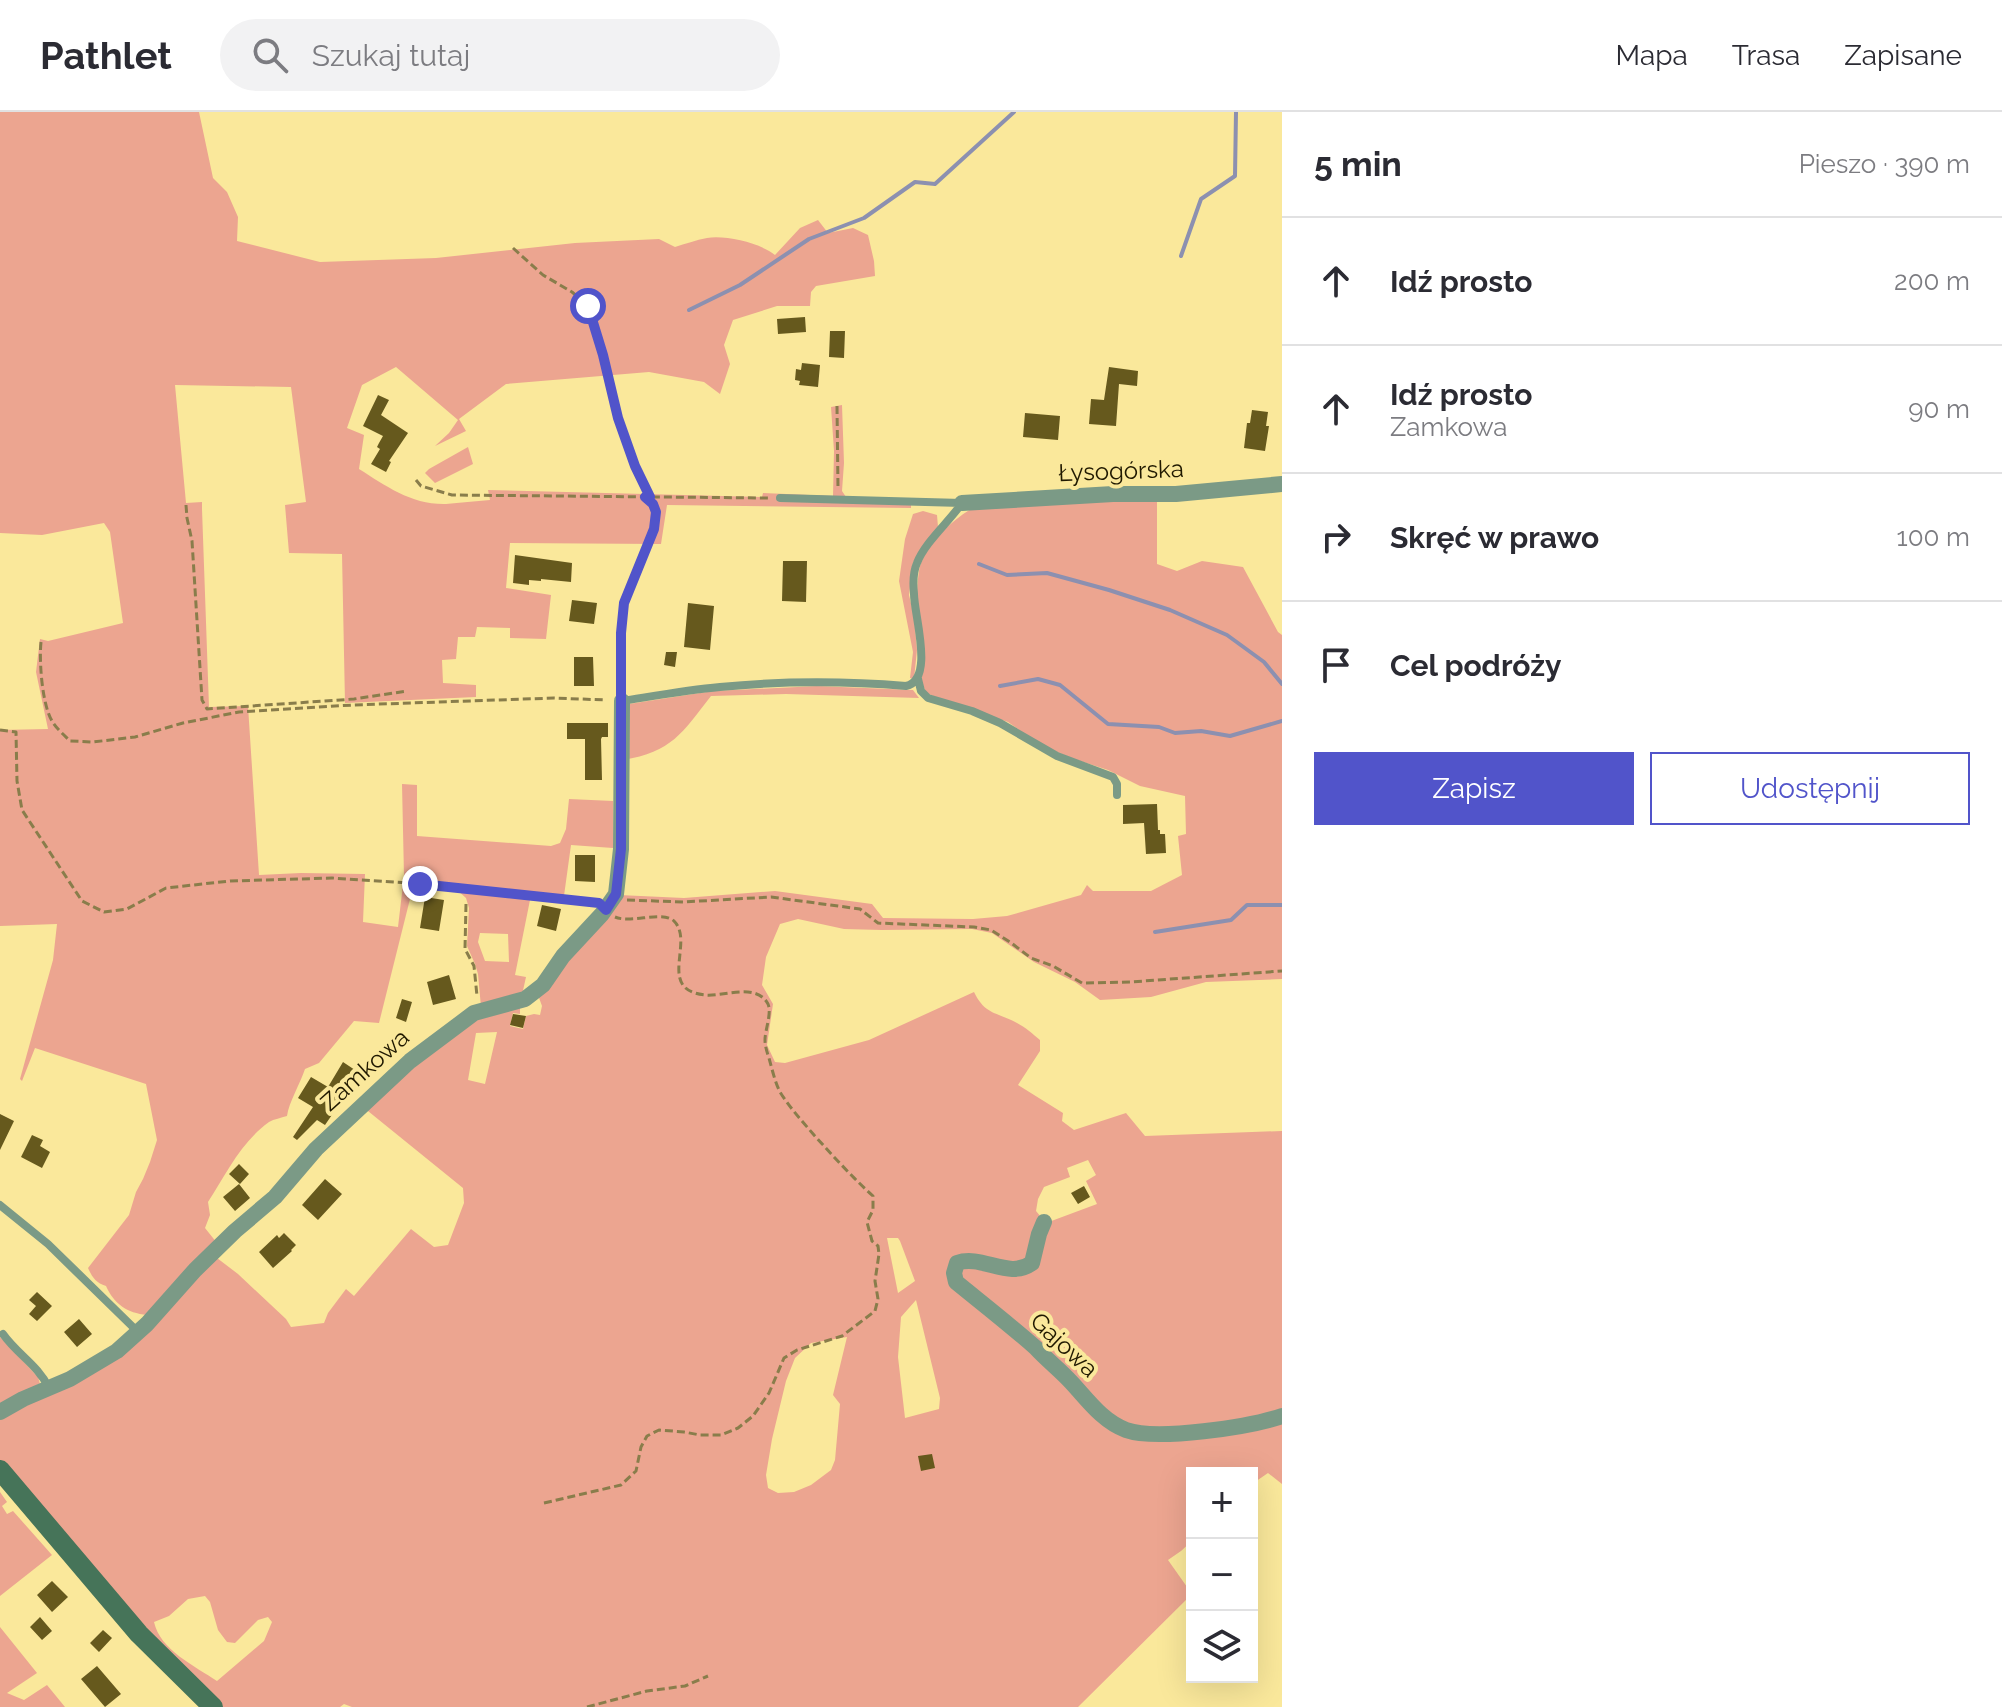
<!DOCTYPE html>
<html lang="pl">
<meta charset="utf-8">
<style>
:root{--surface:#fff;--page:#f2f2f3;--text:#2b2b33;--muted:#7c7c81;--line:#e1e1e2;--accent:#5154ca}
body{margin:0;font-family:Raleway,sans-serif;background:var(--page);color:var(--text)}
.controls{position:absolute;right:24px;bottom:24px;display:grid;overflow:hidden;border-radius:0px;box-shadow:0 8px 32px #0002}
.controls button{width:72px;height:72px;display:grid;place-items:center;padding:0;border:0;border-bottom:2px solid var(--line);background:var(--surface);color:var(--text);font:40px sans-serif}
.stop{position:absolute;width:24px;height:24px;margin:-18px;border:6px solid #5154ca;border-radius:50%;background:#fff}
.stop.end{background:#5154ca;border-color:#fff;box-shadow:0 2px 8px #0008}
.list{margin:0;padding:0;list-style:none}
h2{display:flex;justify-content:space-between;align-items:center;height:104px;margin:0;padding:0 32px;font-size:34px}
h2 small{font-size:26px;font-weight:400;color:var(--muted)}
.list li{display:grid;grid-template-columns:52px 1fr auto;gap:24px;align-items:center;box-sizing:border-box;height:128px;padding:0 32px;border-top:2px solid var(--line)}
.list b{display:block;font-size:30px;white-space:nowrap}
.list p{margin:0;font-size:26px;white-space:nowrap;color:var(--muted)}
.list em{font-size:26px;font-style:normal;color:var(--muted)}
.actions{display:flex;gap:16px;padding:24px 32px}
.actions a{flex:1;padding:18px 0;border:2px solid var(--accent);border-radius:0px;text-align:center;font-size:28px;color:var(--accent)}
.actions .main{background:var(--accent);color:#fff}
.icon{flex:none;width:44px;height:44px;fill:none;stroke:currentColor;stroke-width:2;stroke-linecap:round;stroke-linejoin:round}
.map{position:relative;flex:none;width:1282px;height:1595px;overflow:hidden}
header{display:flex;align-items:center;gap:48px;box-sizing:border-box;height:112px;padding:0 40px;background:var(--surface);border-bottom:2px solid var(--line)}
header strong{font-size:38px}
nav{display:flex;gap:44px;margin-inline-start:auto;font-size:28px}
.search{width:560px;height:72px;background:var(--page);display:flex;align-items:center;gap:20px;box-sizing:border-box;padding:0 28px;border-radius:44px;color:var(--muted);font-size:30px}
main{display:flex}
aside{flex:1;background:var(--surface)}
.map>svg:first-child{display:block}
.green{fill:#eca590;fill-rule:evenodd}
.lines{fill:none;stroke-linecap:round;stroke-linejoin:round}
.stream{stroke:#8c90b0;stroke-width:4}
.building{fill:#66591d}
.path{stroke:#897d4b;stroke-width:3;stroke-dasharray:8 4;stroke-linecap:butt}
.lane{stroke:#7b9a86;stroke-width:8}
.street{stroke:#7b9a86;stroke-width:16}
.secondary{stroke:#467459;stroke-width:20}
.route{stroke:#5154ca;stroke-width:10}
.labels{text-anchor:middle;stroke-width:8;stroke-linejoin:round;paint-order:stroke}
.street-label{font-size:24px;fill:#201900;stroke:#fae89b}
</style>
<header>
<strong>Pathlet</strong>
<div class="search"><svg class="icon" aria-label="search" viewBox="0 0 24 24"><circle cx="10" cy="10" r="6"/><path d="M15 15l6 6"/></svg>Szukaj tutaj</div>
<nav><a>Mapa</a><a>Trasa</a><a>Zapisane</a></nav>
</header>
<main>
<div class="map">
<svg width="1282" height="1595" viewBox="0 0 1282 1595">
<rect width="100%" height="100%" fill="#fae89b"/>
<path class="green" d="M0,0H199L213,66L227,80L238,105L237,129L320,150L436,146L575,131L659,127L675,135C685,132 696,128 707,126C726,123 760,131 775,143L800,116L818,108L828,121L853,116L868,123L874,149L875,164L816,174L811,180L810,194H777L733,208L724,233L730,252L720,282L704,270L649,260L506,272L459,307L466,319L435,334L449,321L458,308L396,255L362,273L347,316L364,323L359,357C386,374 412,393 446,392C460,391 475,389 490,388L488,378L762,385L763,381L833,384L834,339L831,295L842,293L844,351L842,379L846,385L911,387V396L667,393L661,432L510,431L506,476L551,483L546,527L510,526V516L477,515L475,525H458L456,547L442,548L443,571L476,573V585L345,591L342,442L289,441L285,393L306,390L291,275L175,273L186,391L202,390V397L209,595L248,594L259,763L301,761L365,762L363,810L398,815L404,764L402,672L417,673V724L551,734L560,731L566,717L569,687L613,689V736L571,733L563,791L530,788L515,863L526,865L522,883L481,895L478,862L475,852L467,834L469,796L466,786L455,776L416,763L379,911L354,909L319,951L305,957C300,972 289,990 287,1004C281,1006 274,1007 269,1010C241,1030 226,1062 208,1090L210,1103L205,1116L217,1131L147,1203C127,1201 114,1192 106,1174C96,1171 92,1165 88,1156L129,1103L136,1080L143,1067L150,1050L157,1028L146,972L35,936L22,969L20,967L53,848L57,812L0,814V618L48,617L36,560L40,527L48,529L123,511L110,420L104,411L42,423L0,421ZM480,821L508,822L509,850L485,849L478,830Z
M468,335L473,352L435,371L425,361L429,357Z
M1157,385V452L1177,459L1202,449L1243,455L1278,520L1282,523V867L1206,870L1151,885L1100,888L1075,870L1034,850L992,821L972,817L882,818L844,817L798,807L780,812L766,845L762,873L773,892L767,933L775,950L785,951L869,928L974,880C985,903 997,900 1017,911C1025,915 1033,922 1040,928V939L1018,973L1063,1001L1062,1009L1074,1018L1126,1001L1145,1024L1282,1019V1301L1266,1308L1120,1322L1282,1307V1372L1268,1361L1252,1372V1361H1192V1429L1181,1439L1168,1448L1192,1482L1078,1595H352L344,1592L340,1595H219L68,1430L0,1348V1305L88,1263L181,1181L217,1146L238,1162L286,1207L291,1215L324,1211L328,1201L346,1177L354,1184L411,1117L434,1135L448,1133L464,1091L463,1076L363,995L469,910L520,896V902L513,901L510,914L523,917L526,904L534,902L540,903L542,894L538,883L619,783L684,786L775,779L872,792L883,806L973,807L1007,804L1081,783L1087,773L1093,779H1151L1182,763L1178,724L1186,722L1185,684L1140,674L1108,658L1071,646L1039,632L1008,610L933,584C927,581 927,582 924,576C916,560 914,468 921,451C931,428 950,410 971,397ZM497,920L485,972L468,968L476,921ZM1088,1048L1096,1063L1086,1069L1097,1092L1046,1111L1036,1099L1038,1087L1044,1075L1070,1065L1067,1056ZM887,1126H898L900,1129L915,1169L898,1181ZM916,1188L940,1286L939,1297L905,1306L898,1245L901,1205ZM847,1225L833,1283L840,1292L835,1348L831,1358L811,1373L794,1380L778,1381L768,1376L766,1363L772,1327L786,1269L795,1246L811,1231ZM205,1484L210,1490L218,1518L227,1530L235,1531L258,1508L268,1505L272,1510L264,1529L217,1569C195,1554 160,1538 154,1510L169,1504L188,1487Z
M923,399L937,403L938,415L913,451L909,483L914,504L917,538L914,567L910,566L913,540L899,469L905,427L913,402Z
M817,574L913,578L919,586L786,582L711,584C682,621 672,640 623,648L629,592L713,579Z
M0,1225L38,1265L40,1272L0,1293Z
M0,1380L7,1390L2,1394L7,1402L13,1399L52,1443L0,1484Z
M0,1515L37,1561L7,1581L24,1588L47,1573L65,1595H0Z"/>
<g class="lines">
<path class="stream" d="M1181,144L1201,87L1235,64L1236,0
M689,198L740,173L809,127L864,106L915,70L935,72L1014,0
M979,452L1007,463L1047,461L1109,478L1170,498L1227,523L1264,550L1282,572
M1000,574L1038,567L1060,573L1108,612L1159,615L1175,621L1201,619L1230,624L1282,609
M1155,820L1231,808L1247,793H1282"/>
</g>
<path class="building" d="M805,205L806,220L778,222L777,207Z
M830,219H845L844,246L829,245Z
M802,251L820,253L818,275L799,273L800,269L795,268L796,257L801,258Z
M1109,255L1138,259L1137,274L1119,272L1116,314L1089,312L1091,287L1104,288Z
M378,283L389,288L381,303L408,321L389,349L391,350L386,360L371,352L380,337L377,335L379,331L383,324L363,314Z
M1252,298L1268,300L1266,314H1269L1265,339L1244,336L1247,311H1250Z
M1025,301L1060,304L1058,328L1023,325Z
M515,443L572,451L571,470L541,467V469L529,468V473L513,471Z
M783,449H807L806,490L782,489Z
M572,488L597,491L594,512L569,509Z
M688,491L714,494L710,538L684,535Z
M666,540H677L675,555L664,553Z
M574,545H593L594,574H574Z
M567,611H608V625H602L601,627L602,668H585V627H567Z
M1157,692L1158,718H1160V722H1165L1166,741L1146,742L1144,711L1123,712V693Z
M575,743H595V770L575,769Z
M425,785L444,788L439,819L420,816Z
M542,793L561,797L556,819L537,814Z
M449,863L456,887L433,893L427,870Z
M402,887L412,890L406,910L396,906Z
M513,902L526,904L523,916L510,913Z
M343,950L364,964L355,978L351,975L325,1013L317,1008L297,1028L293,1025L313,995L298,986L311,965L328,975Z
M0,1002L14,1009L0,1038Z
M32,1023L43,1028L40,1034L50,1040L42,1056L21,1045Z
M239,1052L249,1062L240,1072L229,1062Z
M325,1067L342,1082L318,1108L302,1093Z
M239,1072L250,1086L235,1099L223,1085Z
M1084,1074L1090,1085L1078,1092L1071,1081Z
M284,1121L296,1133L291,1138L292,1139L273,1156L259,1140L277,1123L279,1126Z
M37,1180L52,1194L37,1209L29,1202L36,1194L29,1188Z
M79,1207L92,1222L77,1235L64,1220Z
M932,1342L935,1356L921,1359L918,1344Z
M52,1469L68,1485L52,1500L37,1483Z
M40,1505L52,1519L42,1528L30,1515Z
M103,1518L112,1526L99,1540L90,1531Z
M97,1554L121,1582L105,1595L81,1567Z"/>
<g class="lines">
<path class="path" d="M513,136L543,163L572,180L588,194L603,243L618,306L635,354L650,385
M837,294L838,377
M416,368L421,374L452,383L768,386
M186,393L187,406L192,429L202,588L207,597L354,587L407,579
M628,480C635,460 658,420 656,400C655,393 650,389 645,385
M41,530C39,549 42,592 52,609C56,616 64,623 70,629L93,630L135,625L183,611L239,600L353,593L554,586L606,588
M0,618L16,620L17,669L22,698L82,789L104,800L127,797L166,776L230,769L332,766L441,773L593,790
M627,788L683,790L771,785L860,797L878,811L974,815L991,818L1010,830L1031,846L1053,854L1082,871L1130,870L1282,859
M466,792L465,837L474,854L477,884
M544,1391L621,1373L636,1359L641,1335L647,1324L659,1318L684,1320L700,1323H721L738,1316L753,1304L769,1281L784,1246L797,1238L842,1224L875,1199L878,1187L875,1169L879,1142L878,1134L872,1129L867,1110L873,1098V1084C852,1065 833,1044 814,1023C802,1009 790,996 780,980C775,970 772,957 769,946C767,940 765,934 765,928C765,918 772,901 768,892C756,870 723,885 705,883C656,878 695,830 674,809C662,798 632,812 615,805
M587,1595L647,1579L685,1574L708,1564"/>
<path class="lane" d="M780,386L962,391
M624,491L621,521L622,589C654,584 687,578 720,575C782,569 844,569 906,574C935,568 914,503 914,482C913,472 913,460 917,451C925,430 949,410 962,391
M918,567L921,579L928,586L972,599L1000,611L1057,644L1113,665L1117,672V683
M0,1093L48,1132L138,1220
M3,1222C17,1242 38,1253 49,1276"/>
<path class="street" d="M962,391L1113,382H1176L1282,372
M1044,1110L1039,1122L1032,1151C1009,1168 982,1142 957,1151L954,1161L956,1170C983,1192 1010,1213 1036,1236C1047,1248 1060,1258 1071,1270C1087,1287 1102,1309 1126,1318C1157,1329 1250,1315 1282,1304
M0,1300L23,1287L70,1267L117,1239L147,1212L195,1158L235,1119L275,1085L316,1037L410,949L474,901L525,887L543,873L563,844L602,802L616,782L621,737L622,589"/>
<path class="secondary" d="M0,1358L139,1522L213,1595"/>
</g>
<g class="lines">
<path class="route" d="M420,772L599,791L606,798L616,782L621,737V521L624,491L654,417L656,400L653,392L645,385H650L635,354L618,306L603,243L588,194"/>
</g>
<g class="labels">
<g class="street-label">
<text transform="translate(1121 359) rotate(-2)" y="8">Łysogórska</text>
<text transform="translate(365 958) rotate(-42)" y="8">Zamkowa</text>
<text transform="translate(1064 1233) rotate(43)" y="8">Gajowa</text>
</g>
</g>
</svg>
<div class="controls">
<button>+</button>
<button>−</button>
<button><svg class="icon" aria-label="layers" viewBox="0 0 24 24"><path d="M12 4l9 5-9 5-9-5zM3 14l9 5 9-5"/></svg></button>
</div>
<div class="stop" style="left:588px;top:194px"></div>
<div class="stop end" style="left:420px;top:772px"></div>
</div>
<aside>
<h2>5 min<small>Pieszo · 390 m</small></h2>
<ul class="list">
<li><svg class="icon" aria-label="ahead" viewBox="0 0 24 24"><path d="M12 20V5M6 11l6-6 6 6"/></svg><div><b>Idź prosto</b></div><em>200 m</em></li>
<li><svg class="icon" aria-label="ahead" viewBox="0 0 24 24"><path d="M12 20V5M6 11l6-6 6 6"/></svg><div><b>Idź prosto</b><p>Zamkowa</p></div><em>90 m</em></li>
<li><svg class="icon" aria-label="right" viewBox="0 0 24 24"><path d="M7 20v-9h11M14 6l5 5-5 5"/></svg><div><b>Skręć w prawo</b></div><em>100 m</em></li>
<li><svg class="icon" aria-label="arrive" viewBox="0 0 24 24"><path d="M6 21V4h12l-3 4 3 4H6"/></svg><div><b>Cel podróży</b></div></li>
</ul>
<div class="actions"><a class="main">Zapisz</a><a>Udostępnij</a></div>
</aside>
</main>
